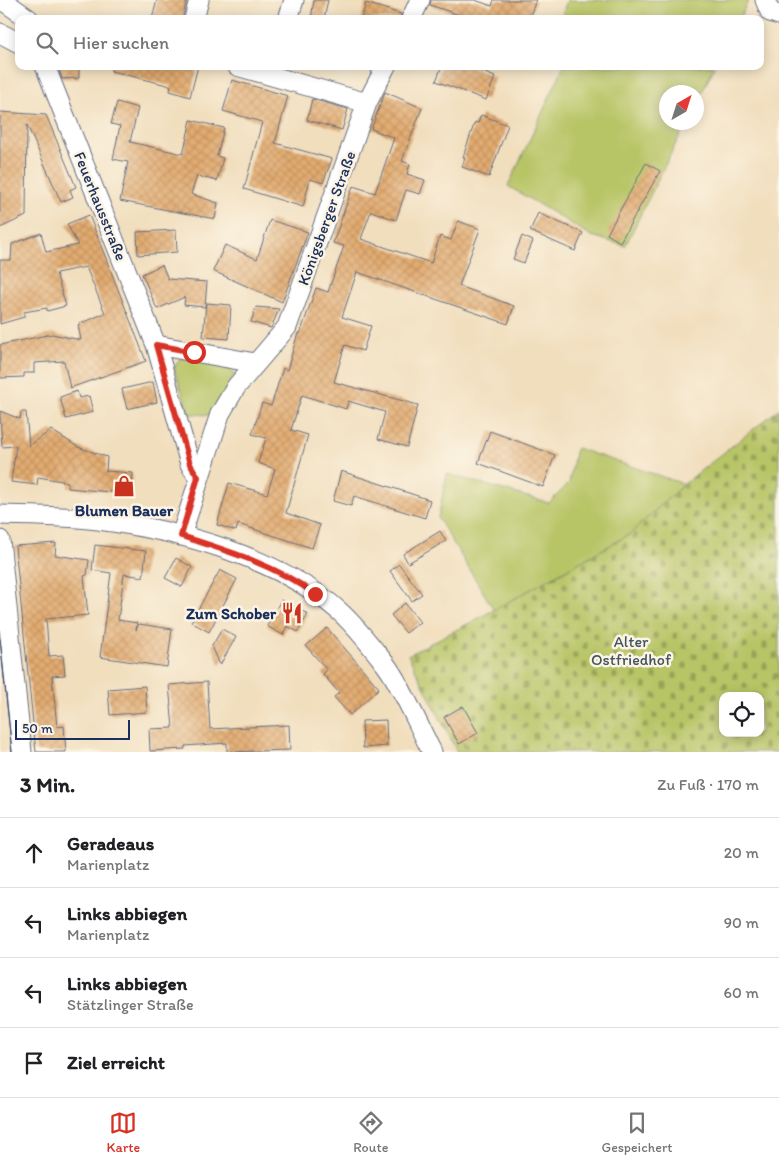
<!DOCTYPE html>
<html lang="de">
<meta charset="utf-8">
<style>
:root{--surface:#fff;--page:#f2f2f2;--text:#202124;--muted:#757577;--line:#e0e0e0;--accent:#d93025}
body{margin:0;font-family:Itim,sans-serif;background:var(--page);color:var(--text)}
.controls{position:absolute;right:15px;bottom:15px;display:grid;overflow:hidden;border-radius:10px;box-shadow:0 2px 12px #0003}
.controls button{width:45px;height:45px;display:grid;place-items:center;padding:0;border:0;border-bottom:1px solid var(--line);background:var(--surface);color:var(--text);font:25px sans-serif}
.compass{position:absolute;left:659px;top:85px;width:45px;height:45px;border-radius:50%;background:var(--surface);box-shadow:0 2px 12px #0003;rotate:39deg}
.scale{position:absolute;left:15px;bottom:12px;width:115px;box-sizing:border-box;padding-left:5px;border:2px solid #1b2f5e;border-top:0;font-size:14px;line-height:18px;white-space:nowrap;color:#1b2f5e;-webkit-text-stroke:4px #fcf5e5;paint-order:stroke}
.stop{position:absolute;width:15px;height:15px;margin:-11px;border:4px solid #d93025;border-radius:50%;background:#fff}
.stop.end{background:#d93025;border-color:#fff;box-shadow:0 1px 5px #0008}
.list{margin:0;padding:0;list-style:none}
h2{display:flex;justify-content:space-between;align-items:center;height:65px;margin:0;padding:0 20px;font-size:21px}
h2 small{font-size:16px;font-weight:400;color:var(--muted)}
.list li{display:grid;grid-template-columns:32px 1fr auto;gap:15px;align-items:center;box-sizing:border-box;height:70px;padding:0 20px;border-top:1px solid var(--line)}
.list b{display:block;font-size:19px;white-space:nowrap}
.list p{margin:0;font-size:16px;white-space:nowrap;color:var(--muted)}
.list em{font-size:16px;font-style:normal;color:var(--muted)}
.icon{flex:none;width:28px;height:28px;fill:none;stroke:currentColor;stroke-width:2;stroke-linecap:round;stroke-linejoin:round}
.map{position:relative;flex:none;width:779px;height:752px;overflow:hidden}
.search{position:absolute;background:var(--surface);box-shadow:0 2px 12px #0003;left:15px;right:15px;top:15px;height:55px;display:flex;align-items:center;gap:12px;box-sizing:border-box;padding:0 18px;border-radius:10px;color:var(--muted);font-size:19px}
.sheet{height:345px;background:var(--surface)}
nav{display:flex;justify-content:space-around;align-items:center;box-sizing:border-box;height:70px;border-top:1px solid var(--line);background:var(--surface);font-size:14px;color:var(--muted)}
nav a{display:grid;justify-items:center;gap:2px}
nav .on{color:var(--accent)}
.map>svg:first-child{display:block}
.green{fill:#b8c566;stroke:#6a7a62}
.cemetery{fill:url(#cemetery-stones);stroke:#6a7a62;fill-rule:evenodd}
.building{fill:url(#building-cross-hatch)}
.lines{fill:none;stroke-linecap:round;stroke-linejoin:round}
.minor-casing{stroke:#666c7f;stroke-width:21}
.minor{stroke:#fff;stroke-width:19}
.tram{stroke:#1b2f5e;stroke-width:1}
.route{stroke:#d93025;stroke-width:6}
.labels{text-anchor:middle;stroke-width:5;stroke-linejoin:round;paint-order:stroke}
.street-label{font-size:16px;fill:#1b2f5e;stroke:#fcf5e5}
.poi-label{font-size:16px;font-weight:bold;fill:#1b2f5e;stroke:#fcf5e5}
.park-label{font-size:16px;fill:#425460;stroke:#fcf5e5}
</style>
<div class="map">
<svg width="779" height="752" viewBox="0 0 779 752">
<defs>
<pattern id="cemetery-stones" width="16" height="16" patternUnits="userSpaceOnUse" patternTransform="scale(1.25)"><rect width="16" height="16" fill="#b8c566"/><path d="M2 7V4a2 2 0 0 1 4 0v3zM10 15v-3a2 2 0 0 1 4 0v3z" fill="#95a057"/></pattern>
<pattern id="building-cross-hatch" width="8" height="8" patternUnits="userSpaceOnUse" patternTransform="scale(1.25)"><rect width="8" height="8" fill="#e2ab70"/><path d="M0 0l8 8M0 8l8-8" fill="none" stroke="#c19363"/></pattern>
</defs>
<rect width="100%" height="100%" fill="#fcf5e5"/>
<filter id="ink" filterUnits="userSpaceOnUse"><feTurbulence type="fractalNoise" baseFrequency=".02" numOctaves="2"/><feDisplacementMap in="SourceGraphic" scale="10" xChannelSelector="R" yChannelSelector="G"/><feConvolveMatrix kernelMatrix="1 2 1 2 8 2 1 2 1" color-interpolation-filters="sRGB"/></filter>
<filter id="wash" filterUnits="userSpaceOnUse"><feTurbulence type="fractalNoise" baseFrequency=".0096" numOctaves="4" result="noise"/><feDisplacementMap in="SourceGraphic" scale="20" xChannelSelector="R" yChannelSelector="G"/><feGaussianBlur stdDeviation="1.12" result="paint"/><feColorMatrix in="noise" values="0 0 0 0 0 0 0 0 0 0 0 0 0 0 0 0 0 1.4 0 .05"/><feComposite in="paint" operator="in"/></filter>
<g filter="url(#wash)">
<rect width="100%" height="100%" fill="#f1debd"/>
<path class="green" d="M567,0H749L739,19H561Z
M564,66H715L697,102L696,92H666V122L686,123L625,246L592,236L508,186Z
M180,358L229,366L233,371L234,376L211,415L189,414L174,368Z
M576,448L684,484L630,534L494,610L438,518L447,474L549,503L569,483Z"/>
<path class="cemetery" d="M779,409V752H457L408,655L494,610L630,534L684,484ZM723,696H760V733H723Z"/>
<g id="blocks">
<path class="building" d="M157,0H187L182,19H152Z
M314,0H328L324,19H311Z
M431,0H475L492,6L494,0H536L529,19H471L430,5Z
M366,3L401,14L400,19H361Z
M58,66H79V78L62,79Z
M111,66H198L190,97L170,91L171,86L111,71Z
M442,66H468L495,77L486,100L436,81Z
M232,80L288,96L275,143L332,159L323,183L310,179L303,207L244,189L262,122L223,111Z
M385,92L422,108L402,161L410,164L407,174L425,180L420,194L406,190L396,220L371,211L361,239L431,263L440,236L451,240L458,221L480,229L459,286L514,306L508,324L357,272L342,317L371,326L363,351L345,345L334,382L418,405L407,447L378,439L385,412L348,401L346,409L302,395L291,430L308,435L286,513L320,525L312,548L238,524L236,531L217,525L229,483L267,494L275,469L258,463L266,438L252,434L262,403L271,406L283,368L287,370L298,333L300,334L316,288L328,292L344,246L333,243L353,186L375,193L394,138L371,129Z
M312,99L348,109L342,130L307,120Z
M117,102L138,108L130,142L183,154L191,120L224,128L217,156L223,158L217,181L197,176L191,194L218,203L215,219L120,201L128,162L113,159L120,126L111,124Z
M0,112L46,115L76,187L70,190L73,197L61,202L27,125L26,216L0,228Z
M481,115L508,125L489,177L462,167L465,158L463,157L470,136L475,122L478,123Z
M646,163L660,171L620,242L607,234Z
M538,213L583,233L575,251L530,231Z
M89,215L146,361L70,388L64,361L34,363V373H24V377L0,378V345L52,334L81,340L78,325L105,313L86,267L56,273L66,306L47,311V308L24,312V317L0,324V260H11L12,244L41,233L46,252L78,245L67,224Z
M270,220L308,232L282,302L213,271L225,245L257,259Z
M176,230L177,252L138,255L137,232Z
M522,236L533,241L524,263L513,259Z
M162,265L168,279L207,282L205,307L184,305L185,297L157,309L142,274Z
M206,303L231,305L229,339L203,337Z
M256,307L279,309L271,328L251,322Z
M153,382L157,402L127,409L122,389Z
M77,391L79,398L89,396L93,412L66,419L60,397Z
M0,411L20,419L21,412H26L29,446L51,430L78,447L107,457L106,471L133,473L131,494L68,488V482L38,477L37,485L11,482L16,446L2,447Z
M490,431L555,455L543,487L478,463Z
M341,471L430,500L425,518L354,496L351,506L333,501Z
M440,531L446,541L408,563L403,554Z
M56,543L55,555L89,560L87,575L84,576L88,615L46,619L49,656L63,655L65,675L52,676L57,727L64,726L66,752H36L15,546Z
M95,545L146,551L143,577L124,574L118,620L137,623L136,630L139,624L172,629L167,667L100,657L111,573L92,570Z
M176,558L192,567L182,587L165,578Z
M399,564L422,594L412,601L390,571Z
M220,570L237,579L209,632L191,622Z
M281,600L308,614L298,632L287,626L283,635L267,626Z
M405,603L420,622L406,633L391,615Z
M327,628L379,688L350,715L334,697L339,693L323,674L327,670L306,646Z
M222,629L236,637L220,665L212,646Z
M207,682L210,729L289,725L290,750L227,752V743L185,746V749L150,751L149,729L173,728L169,685Z
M145,686L147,712L110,715L108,689Z
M463,706L478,733L459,744L444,717Z
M386,720L387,746L363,748L362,721Z"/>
</g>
</g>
<g filter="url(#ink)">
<use href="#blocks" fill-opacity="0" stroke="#666c7f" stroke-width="1"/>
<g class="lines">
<g class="minor-casing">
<path id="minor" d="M2,0L29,19
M765,0L770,12L779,15
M194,19L199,0
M288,19L294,0
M411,19L420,0
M0,33L19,43
M45,66L156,345L190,464L198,477
M237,66L367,103
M156,345L255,363
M0,515C33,516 66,516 98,520C178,530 278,557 339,611C356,626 372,647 386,665C402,686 419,727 432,752
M181,536L220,414L236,387L287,327L367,103L386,66
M0,540L22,752"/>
</g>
<use href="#minor" class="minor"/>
<path class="tram" d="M0,639L12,752"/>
</g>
</g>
<g class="lines" filter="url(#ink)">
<path class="route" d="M194,352L156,345L190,464L198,477L181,536C228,551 275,565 315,594"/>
</g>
<defs>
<g id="shop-bare" transform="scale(1.725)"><path d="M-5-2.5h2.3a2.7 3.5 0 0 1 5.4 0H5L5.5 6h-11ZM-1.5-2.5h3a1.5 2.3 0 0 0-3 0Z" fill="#c8321e" stroke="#fcf5e5" stroke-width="2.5" paint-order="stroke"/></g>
<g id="restaurant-bare" transform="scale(1.725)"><path d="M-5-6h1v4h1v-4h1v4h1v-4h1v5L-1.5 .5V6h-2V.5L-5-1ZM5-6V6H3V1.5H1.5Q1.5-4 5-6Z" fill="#c8321e" stroke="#fcf5e5" stroke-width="2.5" paint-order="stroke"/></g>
</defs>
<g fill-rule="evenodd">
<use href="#shop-bare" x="124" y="486"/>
<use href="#restaurant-bare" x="292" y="613"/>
</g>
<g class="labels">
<g class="street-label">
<text transform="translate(101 206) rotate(68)" y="6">Feuerhausstraße</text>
<text transform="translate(326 218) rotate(-70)" y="6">Königsberger Straße</text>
</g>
<g class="poi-label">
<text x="124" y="516">Blumen Bauer</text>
<text x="276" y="619" text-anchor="end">Zum Schober</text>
</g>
<g class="park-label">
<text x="631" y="647">Alter<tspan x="631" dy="18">Ostfriedhof</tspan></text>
</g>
</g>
</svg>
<div class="controls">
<button><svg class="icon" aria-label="locate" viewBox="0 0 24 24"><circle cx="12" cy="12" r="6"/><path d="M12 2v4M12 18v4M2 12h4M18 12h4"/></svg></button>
</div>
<svg class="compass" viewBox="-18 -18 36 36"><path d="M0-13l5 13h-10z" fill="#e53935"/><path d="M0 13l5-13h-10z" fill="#757577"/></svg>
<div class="scale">50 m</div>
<div class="stop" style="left:194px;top:352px"></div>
<div class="stop end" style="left:315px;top:594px"></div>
<div class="search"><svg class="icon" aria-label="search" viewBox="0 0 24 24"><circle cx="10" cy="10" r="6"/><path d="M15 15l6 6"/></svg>Hier suchen</div>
</div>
<section class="sheet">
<h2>3 Min.<small>Zu Fuß · 170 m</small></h2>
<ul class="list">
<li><svg class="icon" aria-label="ahead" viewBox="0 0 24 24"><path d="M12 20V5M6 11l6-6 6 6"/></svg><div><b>Geradeaus</b><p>Marienplatz</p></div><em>20 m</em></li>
<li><svg class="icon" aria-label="left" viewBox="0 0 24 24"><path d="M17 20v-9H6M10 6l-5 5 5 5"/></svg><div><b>Links abbiegen</b><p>Marienplatz</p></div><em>90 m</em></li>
<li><svg class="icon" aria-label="left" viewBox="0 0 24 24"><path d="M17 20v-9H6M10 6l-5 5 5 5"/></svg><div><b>Links abbiegen</b><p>Stätzlinger Straße</p></div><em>60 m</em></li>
<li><svg class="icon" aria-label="arrive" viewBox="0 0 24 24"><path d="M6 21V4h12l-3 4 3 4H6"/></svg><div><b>Ziel erreicht</b></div></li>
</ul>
</section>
<nav>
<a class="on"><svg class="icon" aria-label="map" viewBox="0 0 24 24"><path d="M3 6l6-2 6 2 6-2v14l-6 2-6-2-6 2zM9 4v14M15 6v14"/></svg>Karte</a>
<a><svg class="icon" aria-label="directions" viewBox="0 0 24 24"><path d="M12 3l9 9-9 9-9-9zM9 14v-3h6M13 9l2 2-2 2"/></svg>Route</a>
<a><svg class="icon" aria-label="saved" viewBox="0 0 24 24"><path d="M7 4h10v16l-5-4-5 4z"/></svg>Gespeichert</a>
</nav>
